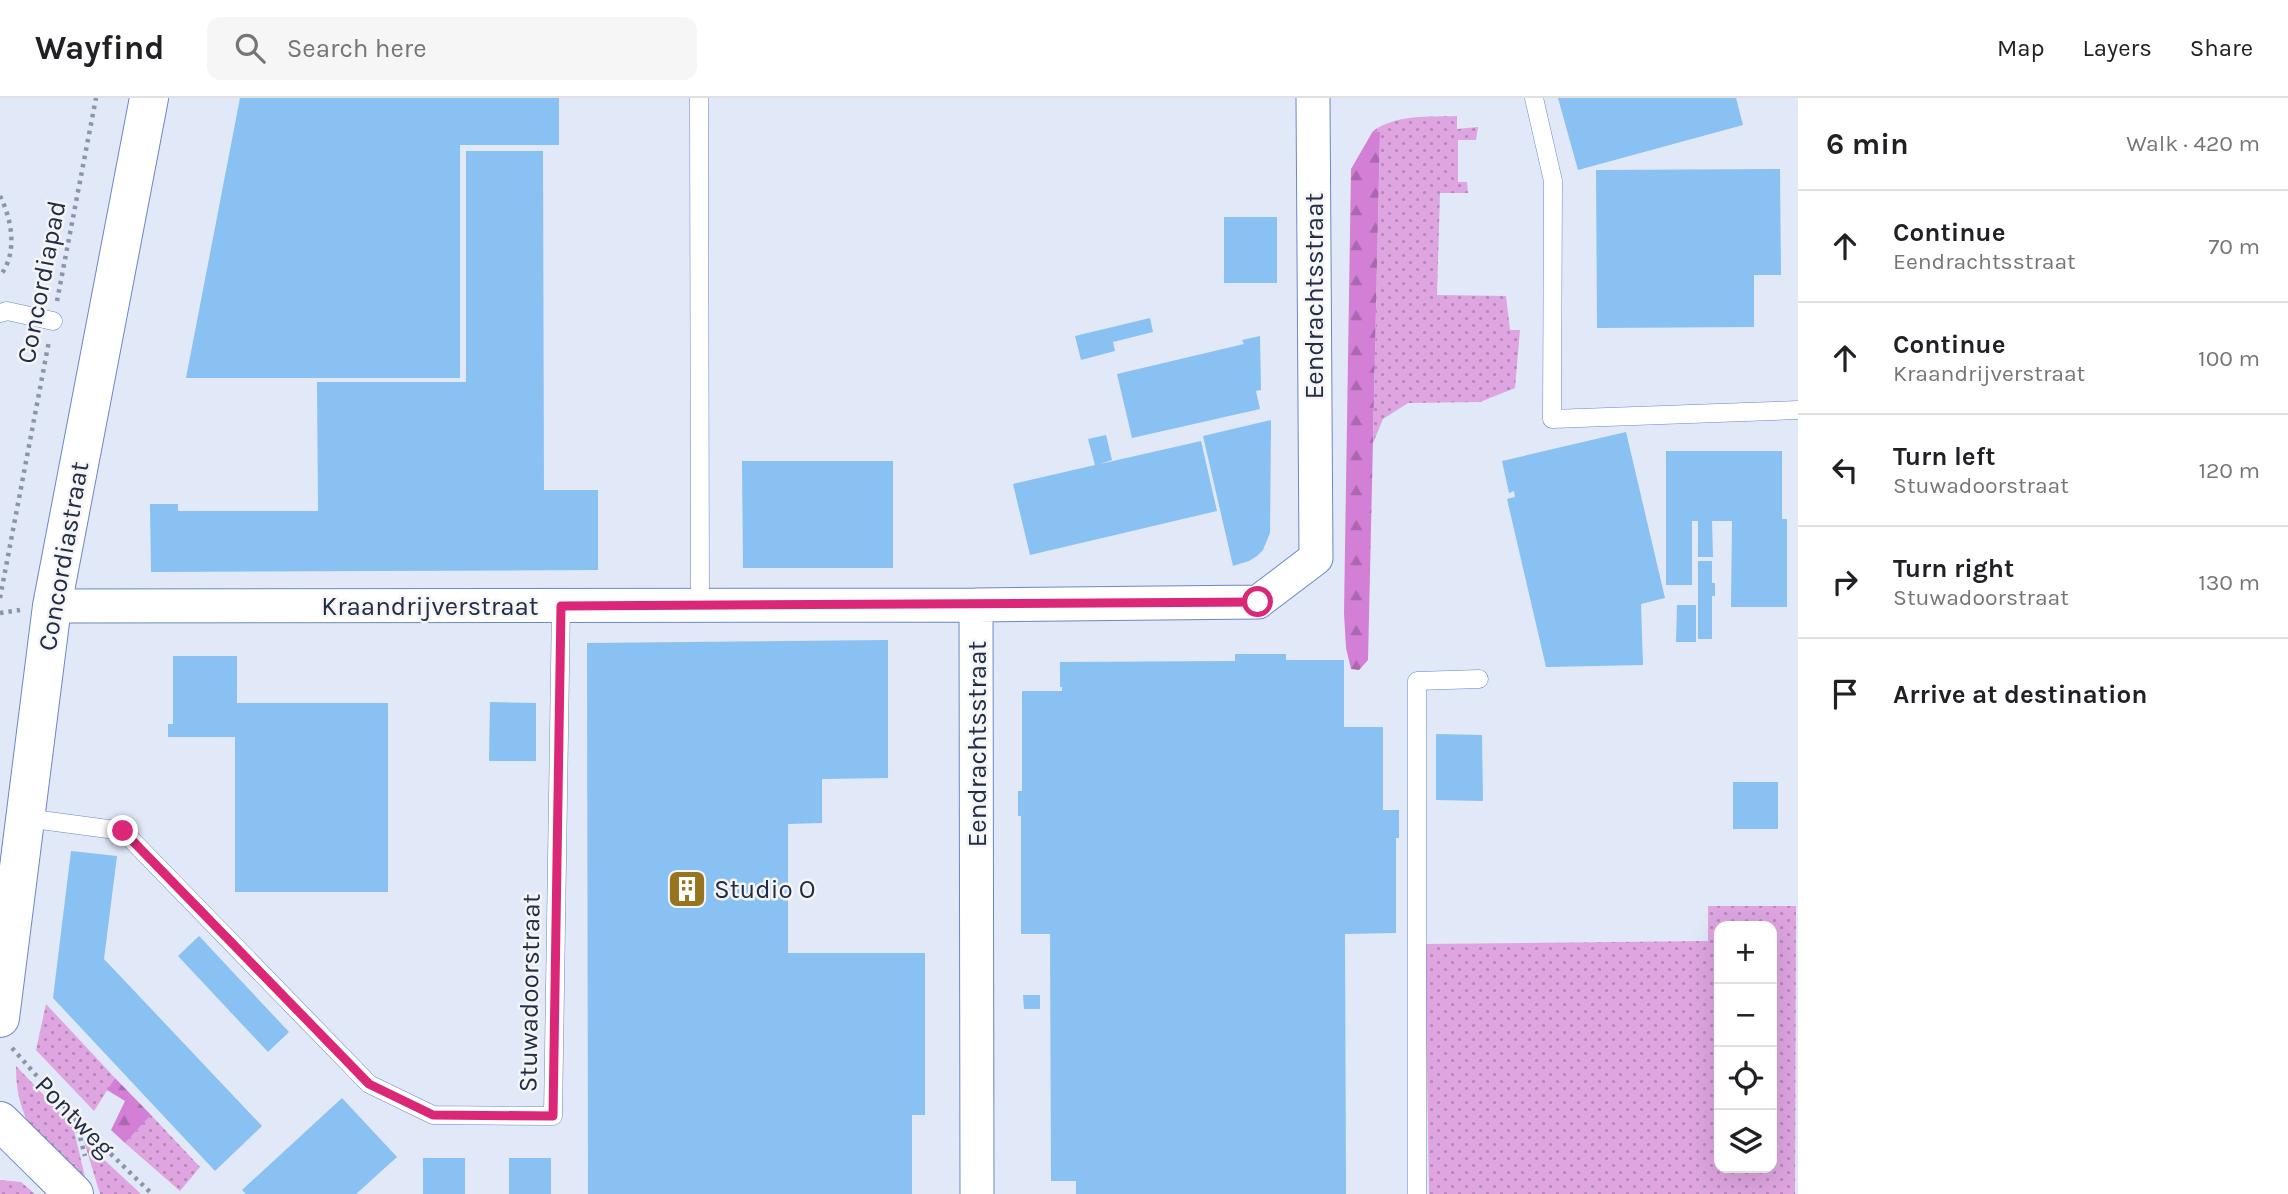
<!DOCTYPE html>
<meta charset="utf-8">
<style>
:root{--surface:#fff;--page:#f6f6f6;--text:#202124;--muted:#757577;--line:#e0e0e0}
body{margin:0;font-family:Karla,sans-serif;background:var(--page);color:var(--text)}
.controls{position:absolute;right:21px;bottom:21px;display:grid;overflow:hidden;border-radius:14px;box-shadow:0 7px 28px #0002}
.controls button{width:63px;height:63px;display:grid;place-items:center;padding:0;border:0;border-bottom:2px solid var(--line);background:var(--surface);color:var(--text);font:35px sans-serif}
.stop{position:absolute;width:21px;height:21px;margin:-16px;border:5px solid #db2777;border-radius:50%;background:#fff}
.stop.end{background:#db2777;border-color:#fff;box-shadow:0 2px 7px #0008}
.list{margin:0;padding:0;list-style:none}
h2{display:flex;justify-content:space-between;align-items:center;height:91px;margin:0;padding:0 28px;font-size:30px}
h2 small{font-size:23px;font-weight:400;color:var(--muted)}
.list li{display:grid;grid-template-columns:46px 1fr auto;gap:21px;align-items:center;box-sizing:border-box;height:112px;padding:0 28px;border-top:2px solid var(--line)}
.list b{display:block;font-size:26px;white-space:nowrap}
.list p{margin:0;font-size:23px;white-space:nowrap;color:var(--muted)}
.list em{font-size:23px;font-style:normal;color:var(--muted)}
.icon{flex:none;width:38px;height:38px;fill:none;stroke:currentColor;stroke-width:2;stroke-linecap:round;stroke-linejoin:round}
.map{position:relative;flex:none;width:1798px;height:1096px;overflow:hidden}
header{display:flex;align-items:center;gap:42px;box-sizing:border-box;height:98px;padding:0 35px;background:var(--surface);border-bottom:2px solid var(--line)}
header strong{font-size:33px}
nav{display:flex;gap:38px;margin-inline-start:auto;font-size:24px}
.search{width:490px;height:63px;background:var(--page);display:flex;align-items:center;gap:18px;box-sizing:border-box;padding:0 24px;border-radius:14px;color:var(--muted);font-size:26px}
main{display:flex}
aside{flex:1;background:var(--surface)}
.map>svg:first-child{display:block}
.grass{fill:url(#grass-dots);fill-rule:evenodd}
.forest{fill:url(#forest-firs)}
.building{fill:#89c1f2}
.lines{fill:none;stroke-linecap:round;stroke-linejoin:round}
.service-casing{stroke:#6b87c9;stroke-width:19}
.minor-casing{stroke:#6b87c9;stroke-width:35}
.tertiary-casing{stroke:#6b87c9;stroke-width:40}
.path{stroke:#8b94a8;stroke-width:4.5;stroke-dasharray:3.5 5;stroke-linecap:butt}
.service{stroke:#fff;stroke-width:18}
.minor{stroke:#fff;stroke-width:33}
.tertiary{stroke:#fff;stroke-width:38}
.route{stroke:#db2777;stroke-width:9}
.labels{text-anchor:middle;stroke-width:5;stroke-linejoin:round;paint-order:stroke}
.street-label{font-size:26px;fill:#212d48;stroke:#f5f5f5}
.poi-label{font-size:26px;fill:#212d48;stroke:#f5f5f5;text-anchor:start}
</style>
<header>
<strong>Wayfind</strong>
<div class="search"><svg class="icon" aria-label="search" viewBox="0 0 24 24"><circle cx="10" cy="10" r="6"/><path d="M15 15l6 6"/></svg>Search here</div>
<nav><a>Map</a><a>Layers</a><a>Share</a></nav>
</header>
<main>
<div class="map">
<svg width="1798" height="1096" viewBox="0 0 1798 1096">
<defs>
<pattern id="grass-dots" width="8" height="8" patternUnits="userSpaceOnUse" patternTransform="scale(1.75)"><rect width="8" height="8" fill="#dea5e0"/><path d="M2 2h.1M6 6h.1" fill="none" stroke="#b487b8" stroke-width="1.8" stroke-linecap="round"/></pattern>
<pattern id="forest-firs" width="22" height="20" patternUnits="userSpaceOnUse" patternTransform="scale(1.75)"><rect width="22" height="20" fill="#d37fd6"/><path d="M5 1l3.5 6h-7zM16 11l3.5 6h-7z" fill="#ab68b0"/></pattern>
</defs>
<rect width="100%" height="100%" fill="#e1e8f7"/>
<path class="grass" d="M1457,18V31L1478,29L1476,42H1458V84H1467L1468,95H1440L1437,197L1506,198L1510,232H1520L1515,290L1480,304L1408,305L1383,321L1373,345L1380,35L1373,33C1397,16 1428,19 1457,18Z
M1708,808H1796L1795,1096H1429L1425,846L1708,843ZM1719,828H1772V1070H1719Z
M46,906L115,980L94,1013L36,952Z
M16,968L73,1028L89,1096C50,1055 15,1030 16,968Z
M151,1017L200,1069L180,1093L125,1045Z
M84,1043L141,1096H100Z
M0,1082L21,1084L35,1096H0Z"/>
<path class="forest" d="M1373,33L1380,34L1368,562L1359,572L1351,571L1346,550L1344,515L1351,71Z
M115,980L151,1017L125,1045L111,1032L125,1003L107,992Z"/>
<path class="building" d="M240,0H559V47H460V280H186Z
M1558,0H1736L1743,27L1578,72Z
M466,53H543L544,392H598V472L151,474L150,406H178V413H318L317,284H466Z
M1780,71L1781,177H1754V229L1597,230L1596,72Z
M1224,119H1277V185H1224Z
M1150,220L1153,234L1113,244L1115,253L1081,262L1075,238Z
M1260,238L1261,292L1256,293L1260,311L1132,340L1117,276L1244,246L1242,242Z
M1271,322L1270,435L1263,452L1257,458L1249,463L1233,468L1203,338Z
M1626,334L1665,500L1641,506L1643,567L1546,569L1507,401L1515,399L1514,393L1509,395L1502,363Z
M1106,337L1112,362L1100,366L1201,343L1217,413L1030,457L1013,386L1095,367L1088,341Z
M1666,353H1782V421H1787V509H1731L1732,423H1712L1713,459H1698V423H1692V487H1666Z
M742,363H893V470H743Z
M1698,463H1712V485H1715V498H1712V541H1698Z
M1677,507H1696V544H1676Z
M888,542V680L822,681V725L788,726V855H925V1017H912V1096H588L587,545Z
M1235,556H1286V562H1344V629H1383V712H1399V740H1396V835L1345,836L1346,1096H1076V1083H1051L1050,836H1021V718H1018V693H1022V593H1062V589H1060V564L1235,563Z
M173,558H237V605H388V794H235V639H168V626H173Z
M490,604L536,605V663H489Z
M1436,636L1482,637L1483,703L1436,702Z
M1733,684H1778V731H1733Z
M71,753L117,758L104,861L262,1028L215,1073L53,900Z
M199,838L289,934L268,954L178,858Z
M1023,897H1040V911H1024Z
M342,1000L397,1059L356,1096H246L242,1092Z
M423,1060H465V1096H423Z
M509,1060H551V1096H509Z"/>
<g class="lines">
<g class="service-casing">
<path id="service" d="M699,0L700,508
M1534,0L1553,83L1552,321L1798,312
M0,215L7,213L53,223
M26,720L123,733L369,986L433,1017L553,1018L561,508
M1417,1096V583L1479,581"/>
</g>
<g class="minor-casing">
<path id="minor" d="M52,508L976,507
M977,1096L976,507L1258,504L1316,460L1313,0"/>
</g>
<g class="tertiary-casing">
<path id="tertiary" d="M0,920L52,508L149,0
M0,1023L74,1096"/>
</g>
<path class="path" d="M0,98C12,122 18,155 0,178
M57,203L96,0
M0,500L49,243
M0,515L20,512
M12,950L76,1022L152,1096
M76,1023L85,1058"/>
<use href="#service" class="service"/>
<use href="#minor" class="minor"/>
<use href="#tertiary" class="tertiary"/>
</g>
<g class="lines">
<path class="route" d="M123,733L369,986L433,1017L553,1018L561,508L1258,504"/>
</g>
<defs>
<g id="building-square" transform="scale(2.0125)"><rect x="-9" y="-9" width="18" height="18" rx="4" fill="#97751e" stroke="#f5f5f5"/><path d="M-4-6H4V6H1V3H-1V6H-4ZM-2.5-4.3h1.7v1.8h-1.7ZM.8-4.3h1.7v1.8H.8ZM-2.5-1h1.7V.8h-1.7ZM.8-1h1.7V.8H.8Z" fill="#fff"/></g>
</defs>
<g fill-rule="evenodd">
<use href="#building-square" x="687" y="791"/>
</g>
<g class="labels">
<g class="street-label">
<text transform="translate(41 184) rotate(-79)" y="9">Concordiapad</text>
<text transform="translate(1314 198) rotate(-90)" y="9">Eendrachtsstraat</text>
<text transform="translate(63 458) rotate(-80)" y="9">Concordiastraat</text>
<text x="430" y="517">Kraandrijverstraat</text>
<text transform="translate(977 646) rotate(-90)" y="9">Eendrachtsstraat</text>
<text transform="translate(529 895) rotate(-89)" y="9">Stuwadoorstraat</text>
<text transform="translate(75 1018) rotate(46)" y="9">Pontweg</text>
</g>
<g class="poi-label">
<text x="714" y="800">Studio O</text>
</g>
</g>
</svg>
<div class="controls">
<button>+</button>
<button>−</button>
<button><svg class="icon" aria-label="locate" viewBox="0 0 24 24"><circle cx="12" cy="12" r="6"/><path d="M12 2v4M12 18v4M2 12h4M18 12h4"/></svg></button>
<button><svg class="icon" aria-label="layers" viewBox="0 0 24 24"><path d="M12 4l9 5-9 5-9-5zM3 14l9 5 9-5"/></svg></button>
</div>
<div class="stop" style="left:1258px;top:504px"></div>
<div class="stop end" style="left:123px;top:733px"></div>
</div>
<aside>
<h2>6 min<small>Walk · 420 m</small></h2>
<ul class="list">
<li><svg class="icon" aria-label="ahead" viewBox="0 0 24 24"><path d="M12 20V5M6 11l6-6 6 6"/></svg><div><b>Continue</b><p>Eendrachtsstraat</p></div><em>70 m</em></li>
<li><svg class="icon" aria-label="ahead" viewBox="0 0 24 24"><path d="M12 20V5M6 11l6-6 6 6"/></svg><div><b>Continue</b><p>Kraandrijverstraat</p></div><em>100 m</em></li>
<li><svg class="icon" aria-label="left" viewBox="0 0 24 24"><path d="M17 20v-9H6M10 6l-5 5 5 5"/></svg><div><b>Turn left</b><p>Stuwadoorstraat</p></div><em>120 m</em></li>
<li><svg class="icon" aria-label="right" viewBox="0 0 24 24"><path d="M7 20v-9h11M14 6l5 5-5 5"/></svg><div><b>Turn right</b><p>Stuwadoorstraat</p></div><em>130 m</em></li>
<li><svg class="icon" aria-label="arrive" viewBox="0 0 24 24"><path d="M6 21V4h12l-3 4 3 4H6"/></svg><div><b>Arrive at destination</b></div></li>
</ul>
</aside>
</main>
